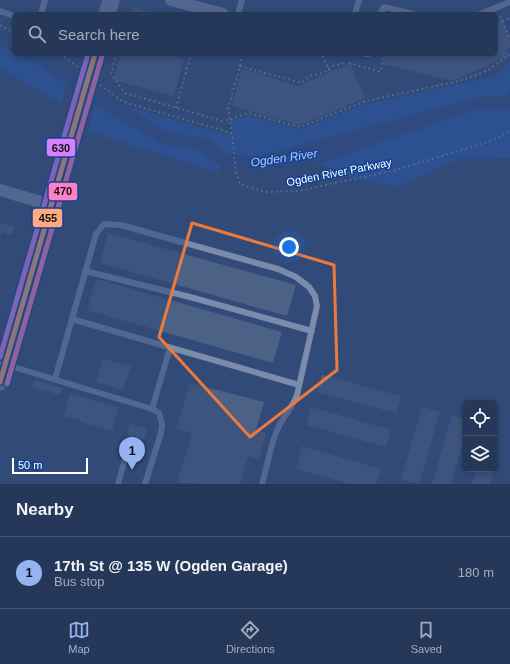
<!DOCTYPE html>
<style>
:root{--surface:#25385a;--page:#2d3f60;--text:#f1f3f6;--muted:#a3acbb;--line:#425270;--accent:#95b2f1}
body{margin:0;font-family:Helvetica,sans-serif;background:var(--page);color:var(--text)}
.controls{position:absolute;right:12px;bottom:12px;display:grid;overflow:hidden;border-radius:6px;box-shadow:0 2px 6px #0003}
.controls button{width:36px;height:36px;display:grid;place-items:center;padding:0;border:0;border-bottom:1px solid var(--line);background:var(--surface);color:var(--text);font:20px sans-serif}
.scale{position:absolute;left:12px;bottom:10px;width:76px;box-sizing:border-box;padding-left:4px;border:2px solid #fff;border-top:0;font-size:11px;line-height:14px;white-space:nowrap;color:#fff;-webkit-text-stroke:3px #134296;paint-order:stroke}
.you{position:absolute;left:289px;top:247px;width:14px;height:14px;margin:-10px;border:3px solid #fff;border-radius:50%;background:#1a73e8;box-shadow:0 0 0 6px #1a73e833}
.badge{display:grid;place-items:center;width:26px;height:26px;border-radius:50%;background:var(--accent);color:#111;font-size:13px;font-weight:700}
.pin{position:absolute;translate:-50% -33px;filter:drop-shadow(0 1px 2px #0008)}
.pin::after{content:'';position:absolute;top:21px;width:14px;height:12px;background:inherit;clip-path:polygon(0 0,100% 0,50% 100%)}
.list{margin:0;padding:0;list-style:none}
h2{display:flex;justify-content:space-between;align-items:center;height:52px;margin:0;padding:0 16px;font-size:17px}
h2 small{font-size:13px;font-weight:400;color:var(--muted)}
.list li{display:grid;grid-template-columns:26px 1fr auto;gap:12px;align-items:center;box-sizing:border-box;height:72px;padding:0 16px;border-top:1px solid var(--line)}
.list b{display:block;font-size:15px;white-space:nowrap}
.list p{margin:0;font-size:13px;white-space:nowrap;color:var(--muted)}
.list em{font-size:13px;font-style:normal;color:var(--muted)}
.icon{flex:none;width:22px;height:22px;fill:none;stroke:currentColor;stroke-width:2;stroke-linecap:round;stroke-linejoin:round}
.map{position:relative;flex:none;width:510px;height:484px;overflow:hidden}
.search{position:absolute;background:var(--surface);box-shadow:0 2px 6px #0003;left:12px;right:12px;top:12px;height:44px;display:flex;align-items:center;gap:10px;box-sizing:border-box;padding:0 14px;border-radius:6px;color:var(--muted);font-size:15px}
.sheet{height:124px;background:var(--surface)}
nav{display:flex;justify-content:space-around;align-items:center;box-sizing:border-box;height:56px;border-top:1px solid var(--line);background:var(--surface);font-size:11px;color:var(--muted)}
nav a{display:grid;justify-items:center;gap:2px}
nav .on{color:var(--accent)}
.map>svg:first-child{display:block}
.green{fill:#2758ad}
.water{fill:#2a4b88}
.building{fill:#4c6186}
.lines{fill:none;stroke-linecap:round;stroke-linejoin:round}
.path{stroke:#7a8bab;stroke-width:2;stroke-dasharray:2 3;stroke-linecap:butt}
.service{stroke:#7a8bab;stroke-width:6}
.minor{stroke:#7a8bab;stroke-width:12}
.secondary{stroke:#7586a7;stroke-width:17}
.secondary-bridge{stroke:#7586a7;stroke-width:17}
.bus-1-casing{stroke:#134296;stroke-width:8}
.bus-2-casing{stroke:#134296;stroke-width:8}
.bus-3-casing{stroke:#134296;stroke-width:8}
.bus-1{stroke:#ffa980;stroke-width:5}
.bus-2{stroke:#ff80c5;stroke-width:5}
.bus-3{stroke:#d880ff;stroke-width:5}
.marked{fill:none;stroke:#ed7a3d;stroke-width:3;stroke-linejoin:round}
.labels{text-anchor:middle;stroke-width:3;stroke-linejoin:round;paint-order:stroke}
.street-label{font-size:11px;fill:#fff;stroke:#134296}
.water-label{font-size:12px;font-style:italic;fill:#afcbf9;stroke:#134296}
.line-badge{stroke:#134296;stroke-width:1.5}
.pale-badge-label{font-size:11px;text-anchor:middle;font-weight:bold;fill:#111}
</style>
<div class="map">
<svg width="510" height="484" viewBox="0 0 510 484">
<rect width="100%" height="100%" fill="#314a78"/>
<path class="green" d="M0,46L39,65L67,84L62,104L0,68Z
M510,61V90L505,97L485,96L255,157L222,153L209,139L168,132L125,106L233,136L231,121L248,116L300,129L366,104L496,76Z
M94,104L161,144L197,149L221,167L217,173L88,131Z
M481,108L510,109V158L458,159L397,187L337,175L320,163Z"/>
<path class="water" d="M0,33L14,41V53L0,46Z
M16,54H48L98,89L168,132L209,139L222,153L255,157L485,96L505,97L510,90V109L481,108L320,163L264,173L221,167L197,149L161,144L94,104L39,65Z"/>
<path class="building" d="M133,7L157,14H131Z
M501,18L510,40V48L507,49L509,56L452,81L383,64L385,54H496V20Z
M121,54H160V56H162L164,54L184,59L174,96L113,80Z
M351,63L355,77L366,98L300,125L232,106L242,69L298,86Z
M0,223L14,227L12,235L2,232L0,237Z
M108,233L296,285L287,316L100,263Z
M96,279L282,332L273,363L87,310Z
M103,359L131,366L123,390L96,382Z
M322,375L401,396L396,413L317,392Z
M34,380L62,388L60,395L32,387Z
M190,383L264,402L256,430L266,433L259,459L248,456L240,484L177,483L192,433L176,429Z
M70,394L118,407L112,431L80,422V420L64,416Z
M311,407L391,430L386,447L307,425Z
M422,407L440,412L419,484L401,479Z
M452,415L465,419V435L451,484H432Z
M130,424L147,429L144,440L127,435Z
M302,446L381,469L376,484H351L296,469Z
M476,469H494L490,484H472Z"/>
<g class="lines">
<path class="path" d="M496,18L500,16L510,39
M502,21L510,18
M0,25L14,33
M60,54L78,67
M114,55H116L111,74L125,93L222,121L230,120L248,113L300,127L366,101L455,82L474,76L488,70L510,55
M322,56L330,71
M349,63L380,72L385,54
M240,66L242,57
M100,85L122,101L130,104L222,130L232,134L236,172L240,184L265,192L298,191L396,170L494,140L510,131
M176,108L191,54
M232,134L228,109L240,66L301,83L312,75L324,73L331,66L340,65L344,62"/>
<path class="service" d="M0,11L14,16
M41,14L45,0
M238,14L242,0
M355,14L359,0
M380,14L384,7L413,14
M480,14L510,2
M366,54H369
M85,271L190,297L312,331
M72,319L299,385
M7,365L152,409L159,413L162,424L161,433L145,484
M55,379L96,234L104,224L121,225L278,269L296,277L309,287L315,296L317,306L297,395C292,408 284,416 278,428C271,442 267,468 262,484
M152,409L170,348
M118,484L125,459"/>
<path class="minor" d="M171,0L223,14
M0,190L51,205"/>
<path class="secondary" d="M107,14L111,0
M0,382L76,122"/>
<path class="secondary-bridge" d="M76,122L95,54"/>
<g class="bus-1-casing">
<path id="bus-1" d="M0,382L95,54"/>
</g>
<g class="bus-2-casing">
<path id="bus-2" d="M7,384L102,56"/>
</g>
<g class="bus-3-casing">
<path id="bus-3" d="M0,357L88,54"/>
</g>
<use href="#bus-1" class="bus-1"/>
<use href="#bus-2" class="bus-2"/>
<use href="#bus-3" class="bus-3"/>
</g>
<path d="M0 0H510V484H0ZM192,223L334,265L337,370L250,437L159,337Z" fill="#314a78" fill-opacity=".55" fill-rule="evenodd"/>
<path class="marked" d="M192,223L334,265L337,370L250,437L159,337Z"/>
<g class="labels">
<g class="street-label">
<text transform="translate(339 172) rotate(-11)" y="4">Ogden River Parkway</text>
</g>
<g class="water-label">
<text transform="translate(284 158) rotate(-8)" y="4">Ogden River</text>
</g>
</g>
<g class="line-badge">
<rect x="46" y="138" width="30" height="19" rx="4" fill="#d880ff"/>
<rect x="48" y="182" width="30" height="19" rx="4" fill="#ff80c5"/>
<rect x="32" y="208" width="31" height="20" rx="4" fill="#ffa980"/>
</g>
<g class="pale-badge-label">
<text x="61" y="152">630</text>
<text x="63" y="195">470</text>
<text x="48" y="222">455</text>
</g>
</svg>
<div class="controls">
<button><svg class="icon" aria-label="locate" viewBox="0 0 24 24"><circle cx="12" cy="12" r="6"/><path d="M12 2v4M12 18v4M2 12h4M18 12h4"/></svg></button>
<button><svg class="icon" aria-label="layers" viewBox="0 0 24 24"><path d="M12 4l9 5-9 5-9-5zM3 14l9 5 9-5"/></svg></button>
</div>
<div class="scale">50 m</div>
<div class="you"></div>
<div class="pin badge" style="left:132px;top:470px">1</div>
<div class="search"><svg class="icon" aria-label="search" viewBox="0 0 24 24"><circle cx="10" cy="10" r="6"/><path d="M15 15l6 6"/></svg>Search here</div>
</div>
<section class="sheet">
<h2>Nearby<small></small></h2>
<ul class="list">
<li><span class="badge">1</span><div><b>17th St @ 135 W (Ogden Garage)</b><p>Bus stop</p></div><em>180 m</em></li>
</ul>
</section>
<nav>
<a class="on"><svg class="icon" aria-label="map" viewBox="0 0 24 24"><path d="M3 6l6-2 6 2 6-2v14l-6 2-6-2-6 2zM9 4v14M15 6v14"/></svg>Map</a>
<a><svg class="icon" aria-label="directions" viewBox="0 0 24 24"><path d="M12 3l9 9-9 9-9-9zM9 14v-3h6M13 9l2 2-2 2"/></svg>Directions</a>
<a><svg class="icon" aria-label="saved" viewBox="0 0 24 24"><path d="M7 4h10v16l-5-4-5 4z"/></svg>Saved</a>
</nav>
